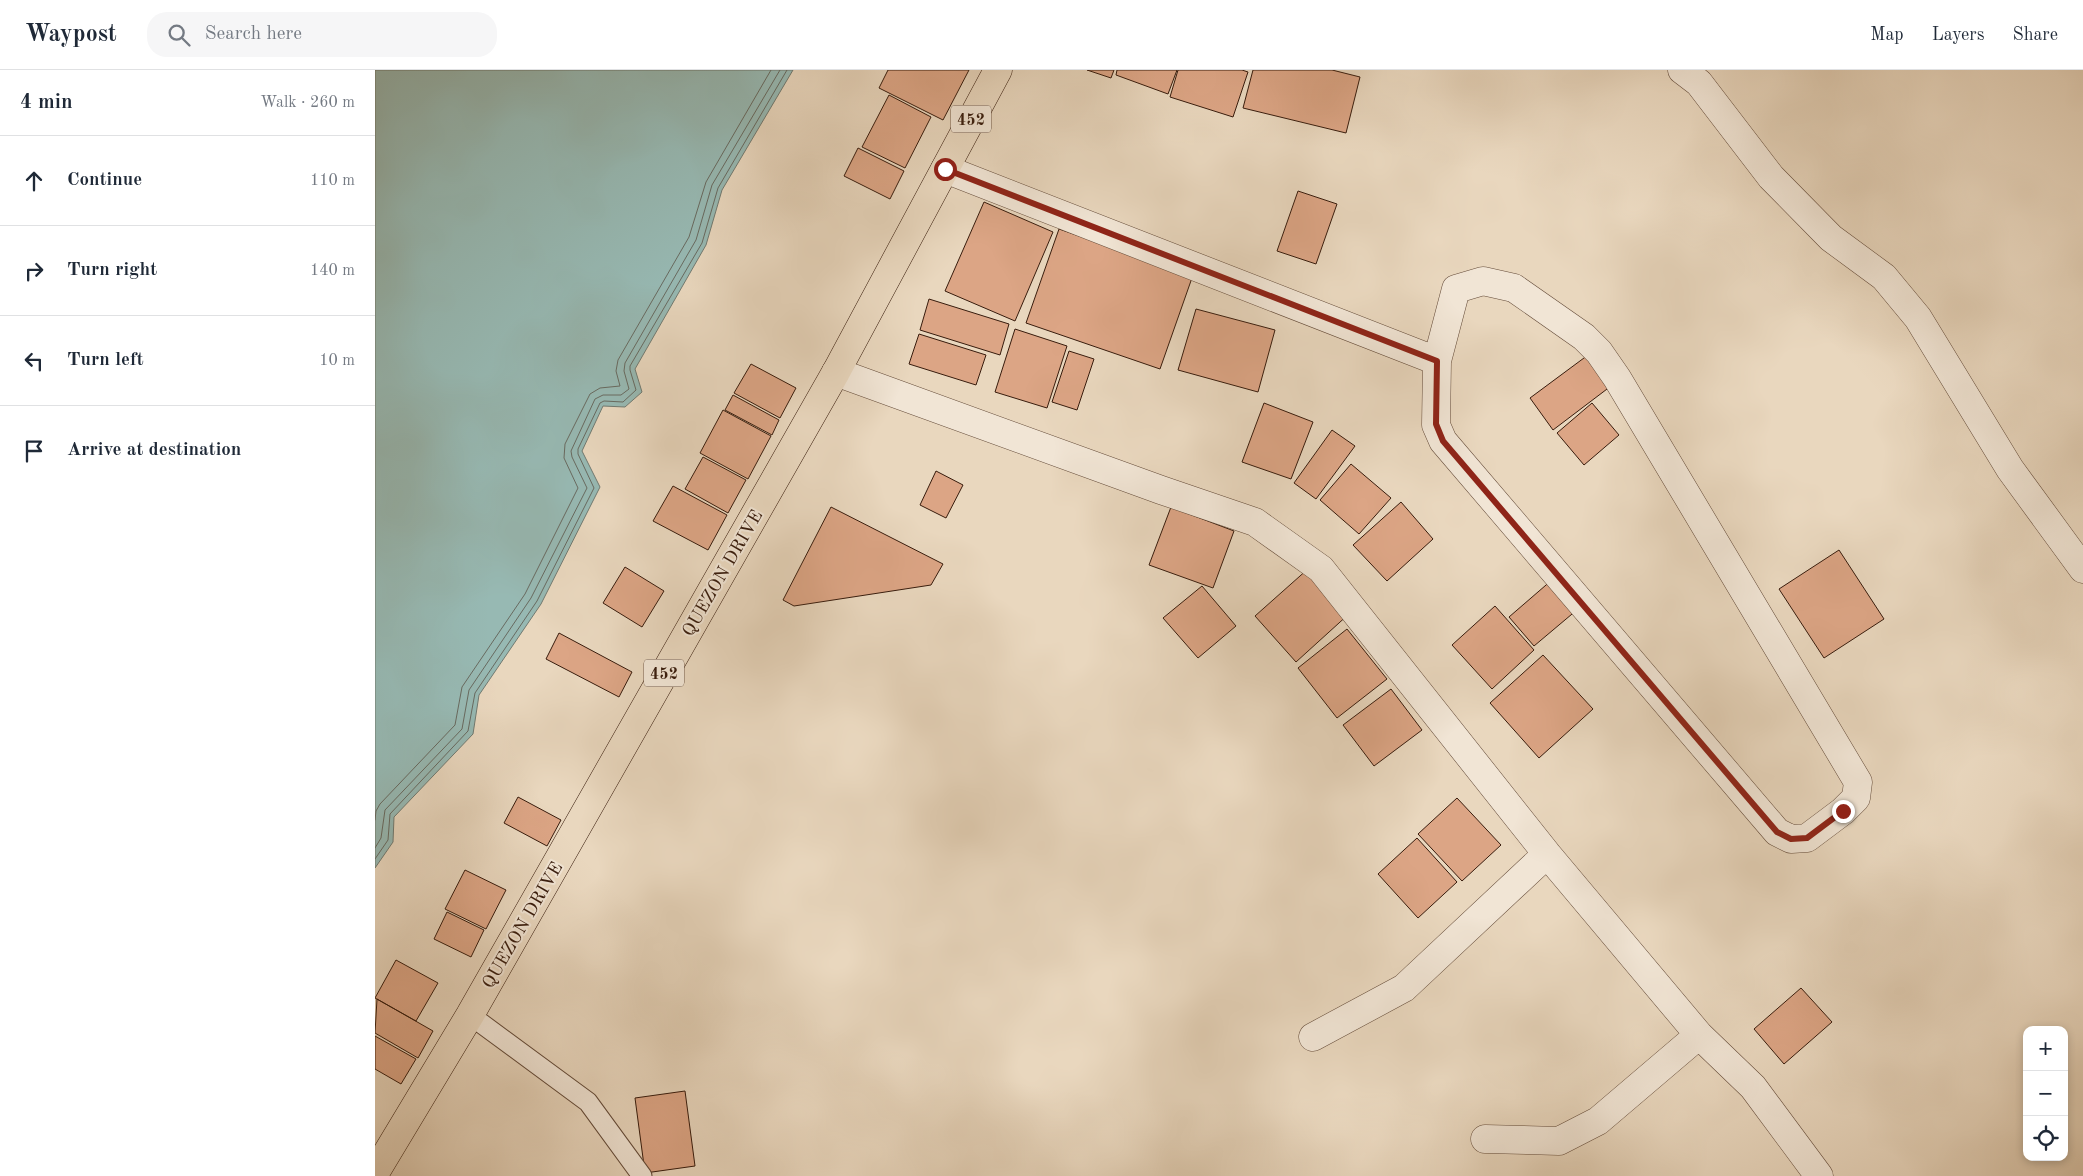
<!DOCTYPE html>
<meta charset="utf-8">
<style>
:root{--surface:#fff;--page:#f6f6f7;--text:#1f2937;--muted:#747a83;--line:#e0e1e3}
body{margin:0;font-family:"Old Standard TT",serif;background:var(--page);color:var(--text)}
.controls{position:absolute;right:15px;bottom:15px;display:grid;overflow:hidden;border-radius:10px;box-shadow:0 2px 8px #0003}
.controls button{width:45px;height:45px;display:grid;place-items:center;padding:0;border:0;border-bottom:1px solid var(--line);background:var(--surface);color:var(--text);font:25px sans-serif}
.stop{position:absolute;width:15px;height:15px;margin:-11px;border:4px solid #8f2418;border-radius:50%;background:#fff}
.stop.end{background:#8f2418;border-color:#fff;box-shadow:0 1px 5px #0008}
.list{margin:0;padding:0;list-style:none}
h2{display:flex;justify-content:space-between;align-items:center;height:65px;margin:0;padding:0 20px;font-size:21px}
h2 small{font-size:16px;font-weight:400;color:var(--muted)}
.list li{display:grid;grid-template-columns:32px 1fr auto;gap:15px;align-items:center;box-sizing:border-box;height:90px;padding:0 20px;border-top:1px solid var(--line)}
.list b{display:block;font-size:19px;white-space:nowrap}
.list em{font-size:16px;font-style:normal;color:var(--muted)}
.icon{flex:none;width:28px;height:28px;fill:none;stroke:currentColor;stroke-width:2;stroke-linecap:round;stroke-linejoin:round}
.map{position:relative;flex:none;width:1708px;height:1106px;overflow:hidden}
header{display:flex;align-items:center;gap:30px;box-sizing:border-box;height:70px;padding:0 25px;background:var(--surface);border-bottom:1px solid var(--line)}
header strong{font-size:24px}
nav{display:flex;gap:28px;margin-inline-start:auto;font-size:18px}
.search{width:350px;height:45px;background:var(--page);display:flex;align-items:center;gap:12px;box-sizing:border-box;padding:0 18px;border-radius:20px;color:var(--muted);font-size:19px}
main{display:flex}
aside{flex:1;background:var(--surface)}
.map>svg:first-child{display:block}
.water{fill:#97b9b3;stroke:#717a71}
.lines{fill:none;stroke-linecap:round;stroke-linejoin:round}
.shore{stroke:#686a60;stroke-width:1}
.building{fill:#dca585;stroke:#381c0d}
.lane-casing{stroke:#644b39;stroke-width:21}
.street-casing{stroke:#644b39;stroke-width:29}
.highway-casing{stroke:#381c0d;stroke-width:29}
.lane{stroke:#f1e5d5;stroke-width:19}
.street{stroke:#f1e5d5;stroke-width:28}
.highway{stroke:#e9d7be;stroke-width:28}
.route{stroke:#8f2418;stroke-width:6}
.labels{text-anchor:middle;stroke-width:4;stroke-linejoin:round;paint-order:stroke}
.shield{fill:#f1e5d5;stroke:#705849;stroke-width:1}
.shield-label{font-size:16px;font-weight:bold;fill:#381c0d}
.street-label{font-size:18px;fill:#381c0d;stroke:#f1e5d5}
</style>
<header>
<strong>Waypost</strong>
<div class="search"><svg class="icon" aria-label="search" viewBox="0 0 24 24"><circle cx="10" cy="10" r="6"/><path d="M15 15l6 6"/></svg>Search here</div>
<nav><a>Map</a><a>Layers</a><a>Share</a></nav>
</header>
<main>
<aside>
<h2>4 min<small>Walk · 260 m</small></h2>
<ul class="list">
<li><svg class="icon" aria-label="ahead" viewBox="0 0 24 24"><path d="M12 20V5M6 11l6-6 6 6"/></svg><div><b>Continue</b></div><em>110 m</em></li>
<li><svg class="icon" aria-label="right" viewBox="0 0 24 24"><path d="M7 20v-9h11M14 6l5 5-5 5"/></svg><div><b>Turn right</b></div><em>140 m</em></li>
<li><svg class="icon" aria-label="left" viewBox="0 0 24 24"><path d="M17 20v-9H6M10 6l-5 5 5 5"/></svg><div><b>Turn left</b></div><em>10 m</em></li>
<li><svg class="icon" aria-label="arrive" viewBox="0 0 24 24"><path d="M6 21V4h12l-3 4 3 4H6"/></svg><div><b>Arrive at destination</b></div></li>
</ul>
</aside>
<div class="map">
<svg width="1708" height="1106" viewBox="0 0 1708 1106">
<rect width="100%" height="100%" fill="#e9d7be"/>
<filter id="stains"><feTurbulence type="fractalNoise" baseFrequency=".004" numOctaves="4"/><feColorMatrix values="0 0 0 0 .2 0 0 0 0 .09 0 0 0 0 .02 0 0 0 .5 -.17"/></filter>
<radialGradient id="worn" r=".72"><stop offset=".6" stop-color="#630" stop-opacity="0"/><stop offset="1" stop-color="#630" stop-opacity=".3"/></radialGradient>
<path class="water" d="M0,0H418L347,120L331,175L260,299L267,322L250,337L228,336L207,381L225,417L166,534L104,625L98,664L19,747L18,772L0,798Z"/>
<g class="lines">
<path class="shore" d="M0,750L1,741L5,734L80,655L87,617L150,524L203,418L189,388L190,374L215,324L225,318L245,316L241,301L243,290L314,167L331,112L396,0
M0,778L6,768L10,740L87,659L94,620L156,528L212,418L197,387L196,381L220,329L228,325H246L254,319L249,301L250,293L321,170L337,115L405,0
M0,789L13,770L15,744L93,661L100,623L162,531L219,418L203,384V379L225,333L229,331L248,332L261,320L255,300V296L327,173L343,118L412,0"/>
</g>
<path class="building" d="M513,0H594L568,50L504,18Z
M712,0H739L736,8Z
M742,0H802L793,24L741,5Z
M803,0H867L873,2L858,47L795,27Z
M878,0H957L985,7L971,63L868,38Z
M514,25L556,47L530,98L487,77Z
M483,78L529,101L515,129L469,106Z
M923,121L962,134L941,194L902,181Z
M609,132L678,162L640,251L570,221Z
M684,159L818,205L785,299L651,253Z
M554,229L634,254L625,285L545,260Z
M821,239L900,260L883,322L803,300Z
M640,259L692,276L672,338L620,322Z
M544,264L611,285L601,315L534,294Z
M694,281L719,289L702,340L677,332Z
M1213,285L1236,316L1178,360L1155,328Z
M376,294L421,318L405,348L359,323Z
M358,325L404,350L397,365L350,340Z
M889,333L938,352L916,409L867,392Z
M1217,333L1244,365L1209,395L1182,363Z
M348,340L396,366L373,409L325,383Z
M957,360L980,376L941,429L919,413Z
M328,387L371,410L353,443L310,419Z
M976,394L1016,428L984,464L945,430Z
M561,401L588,415L571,448L545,435Z
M298,416L352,445L333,480L278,451Z
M1026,432L1058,469L1012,511L978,475Z
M456,437L568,494L556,515L419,536L408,530Z
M796,437L859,461L838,518L774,495Z
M1464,480L1509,549L1449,588L1404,519Z
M250,497L289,521L267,557L228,533Z
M934,498L975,543L921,592L880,546Z
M1178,509L1203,539L1159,576L1134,547Z
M827,516L861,556L823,588L788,548Z
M1120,536L1159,580L1117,619L1077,575Z
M972,559L1012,609L962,648L923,598Z
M184,563L257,602L244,627L171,589Z
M1168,585L1218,639L1164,688L1115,633Z
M1016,619L1047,660L999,696L968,655Z
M143,727L186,750L172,776L129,753Z
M1082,728L1126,775L1087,811L1043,764Z
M1042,768L1082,812L1043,848L1003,804Z
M90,800L131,820L111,859L70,839Z
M72,842L109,860L96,887L59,869Z
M21,890L63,913L41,951L0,928Z
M1426,918L1457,952L1409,994L1379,959Z
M2,929L58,961L43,988L0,963Z
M0,966L41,989L26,1014L0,999Z
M310,1021L320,1096L270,1103L260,1028Z"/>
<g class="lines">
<g class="lane-casing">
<path id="lane" d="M95,945L213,1032L267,1106"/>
</g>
<g class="street-casing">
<path id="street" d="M1307,0L1324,13L1396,107L1456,168L1509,207L1543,248L1635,399L1708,499
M570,99L1062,291
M1108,211L1139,218L1209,267L1224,282L1242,308L1483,712L1481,728L1468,741L1432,768L1416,769L1402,762L1068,371L1061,355L1062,291L1081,219Z
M461,302L786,420L880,452L946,499L1172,784L1324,965L1378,1017L1444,1106
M938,967L1029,918L1172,784
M1110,1069L1184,1071L1223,1051L1324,965"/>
</g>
<g class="highway-casing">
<path id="highway" d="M0,1103L95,945L461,302L623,0"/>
</g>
<use href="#lane" class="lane"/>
<use href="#street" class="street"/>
<use href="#highway" class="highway"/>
</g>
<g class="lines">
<path class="route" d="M570,99L1062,291L1061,354L1068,371L1402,762L1416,769L1432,768L1468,741"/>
</g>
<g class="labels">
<g class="shield">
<rect x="576" y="35.5" width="40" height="27" rx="4"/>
<rect x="269" y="589.5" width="40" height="27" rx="4"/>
</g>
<g class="shield-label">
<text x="596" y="55">452</text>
<text x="289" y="609">452</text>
</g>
<g class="street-label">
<text transform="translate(347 503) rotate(-60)" y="6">QUEZON DRIVE</text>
<text transform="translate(147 855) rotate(-60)" y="6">QUEZON DRIVE</text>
</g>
</g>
<rect width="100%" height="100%" filter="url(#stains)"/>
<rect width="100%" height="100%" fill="url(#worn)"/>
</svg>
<div class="controls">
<button>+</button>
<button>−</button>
<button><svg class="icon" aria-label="locate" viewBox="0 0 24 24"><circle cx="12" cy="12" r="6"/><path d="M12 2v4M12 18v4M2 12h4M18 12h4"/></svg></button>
</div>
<div class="stop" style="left:570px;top:99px"></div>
<div class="stop end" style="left:1468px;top:741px"></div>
</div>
</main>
